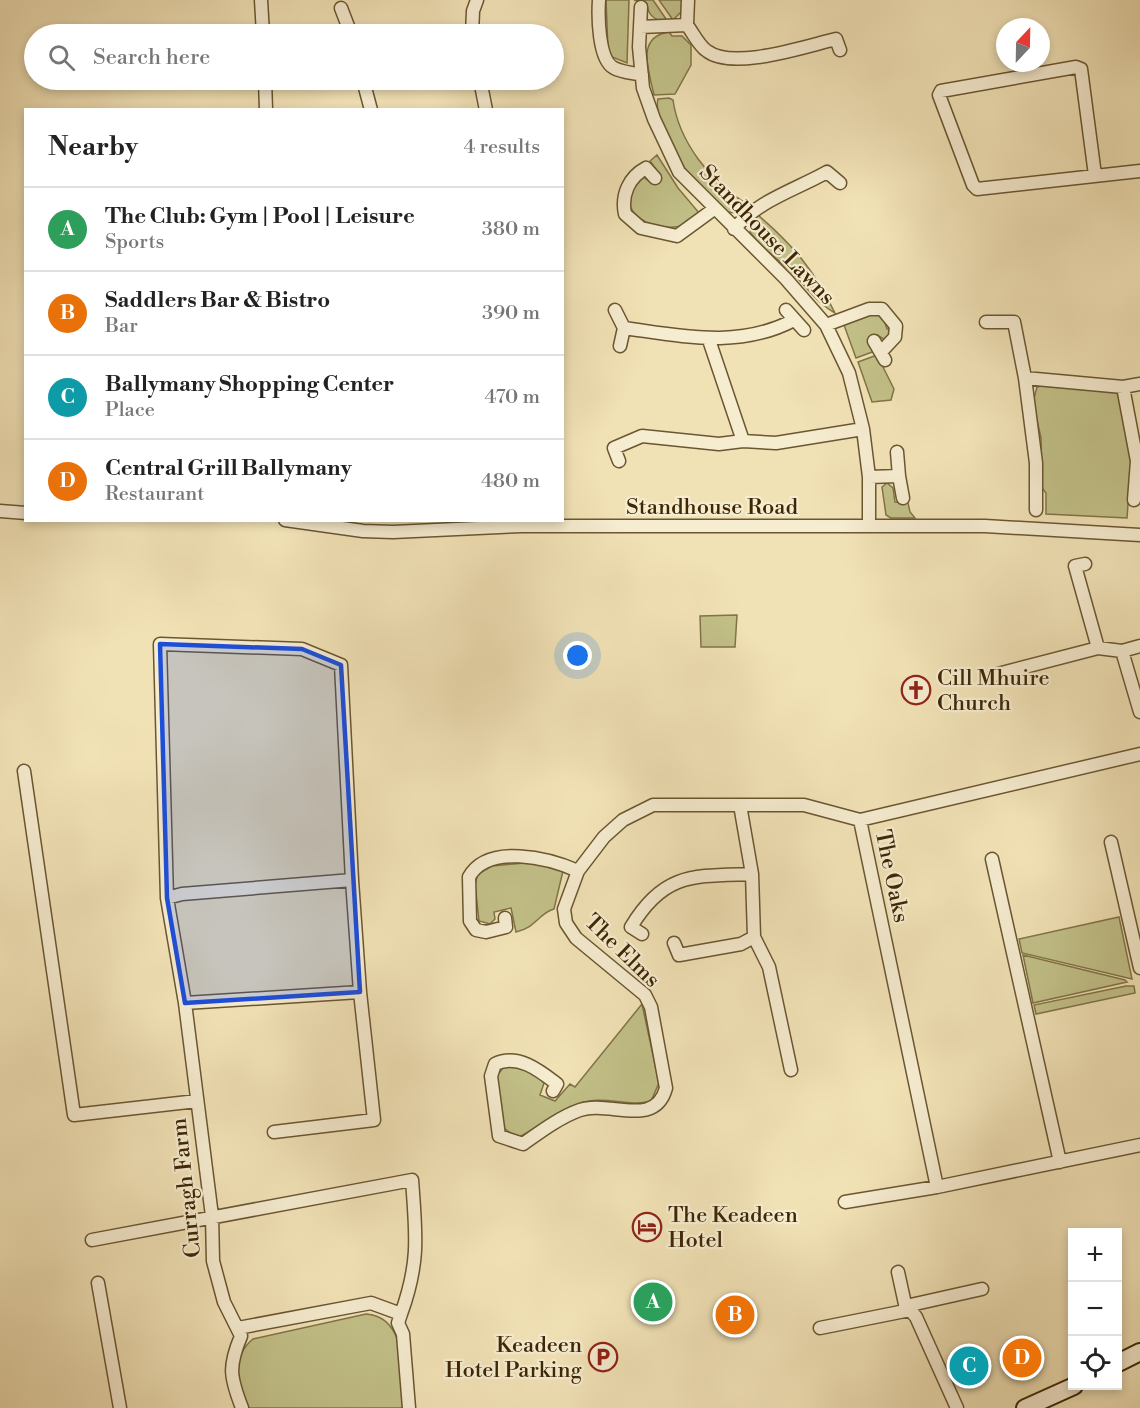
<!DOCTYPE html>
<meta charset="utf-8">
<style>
:root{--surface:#fff;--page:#f6f6f6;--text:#222;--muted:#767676;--line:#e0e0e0;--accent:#8f2418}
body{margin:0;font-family:"Libre Bodoni",serif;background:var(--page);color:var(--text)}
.controls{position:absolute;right:18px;bottom:18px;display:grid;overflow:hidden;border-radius:0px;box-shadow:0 3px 9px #0003}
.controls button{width:54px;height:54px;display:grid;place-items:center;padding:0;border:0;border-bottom:2px solid var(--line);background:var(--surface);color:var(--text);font:30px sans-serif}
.compass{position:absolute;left:996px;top:18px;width:54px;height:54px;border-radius:50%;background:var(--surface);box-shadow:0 3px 9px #0003;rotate:22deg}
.you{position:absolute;left:578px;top:656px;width:21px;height:21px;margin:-15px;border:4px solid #fff;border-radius:50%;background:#1a73e8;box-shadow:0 0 0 9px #1a73e833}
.badge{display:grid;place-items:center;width:39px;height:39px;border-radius:50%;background:var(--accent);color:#fff;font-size:20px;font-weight:700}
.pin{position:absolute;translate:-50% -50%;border:3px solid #fff;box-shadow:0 2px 6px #0006}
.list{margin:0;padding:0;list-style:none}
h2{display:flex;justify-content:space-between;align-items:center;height:78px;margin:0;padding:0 24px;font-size:26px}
h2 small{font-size:20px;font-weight:400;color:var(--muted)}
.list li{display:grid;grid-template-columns:39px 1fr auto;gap:18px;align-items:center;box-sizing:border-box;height:84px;padding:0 24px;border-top:2px solid var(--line)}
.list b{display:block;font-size:22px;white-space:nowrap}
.list p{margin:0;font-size:20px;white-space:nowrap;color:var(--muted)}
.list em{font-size:20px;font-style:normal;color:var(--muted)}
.icon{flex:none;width:33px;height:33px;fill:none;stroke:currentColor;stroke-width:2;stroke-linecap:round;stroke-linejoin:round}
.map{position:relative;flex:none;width:1140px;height:1408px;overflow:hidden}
.search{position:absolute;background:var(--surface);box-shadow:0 3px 9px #0003;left:24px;top:24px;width:540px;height:66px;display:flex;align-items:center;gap:15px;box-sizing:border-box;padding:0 21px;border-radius:33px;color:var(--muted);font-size:22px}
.panel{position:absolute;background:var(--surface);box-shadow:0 3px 9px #0003;left:24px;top:108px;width:540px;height:414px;border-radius:0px}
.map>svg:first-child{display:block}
.green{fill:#c2c088;stroke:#807446;stroke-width:1.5}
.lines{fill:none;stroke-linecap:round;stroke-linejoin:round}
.minor-casing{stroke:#6a5631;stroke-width:15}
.secondary-casing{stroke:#3d2705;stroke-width:20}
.minor{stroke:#f6ecd0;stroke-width:12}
.secondary{stroke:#f6ecd0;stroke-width:16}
.marked{fill:#1d4ed8;fill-opacity:0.2;stroke:#1d4ed8;stroke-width:4.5;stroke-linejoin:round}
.labels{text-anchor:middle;stroke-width:4.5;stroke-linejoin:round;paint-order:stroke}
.street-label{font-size:22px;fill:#3d2705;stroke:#f6ecd0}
.poi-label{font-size:22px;fill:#3d2705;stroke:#f6ecd0;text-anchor:start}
</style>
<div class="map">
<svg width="1140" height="1408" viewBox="0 0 1140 1408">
<rect width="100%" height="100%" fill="#f1e2b6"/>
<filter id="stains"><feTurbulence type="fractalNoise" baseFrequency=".00333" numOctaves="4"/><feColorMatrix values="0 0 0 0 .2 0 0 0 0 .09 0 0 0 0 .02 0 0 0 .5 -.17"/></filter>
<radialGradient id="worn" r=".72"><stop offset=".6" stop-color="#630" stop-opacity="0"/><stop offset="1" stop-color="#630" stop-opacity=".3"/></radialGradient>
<path class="green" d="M606,0H629L627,63L612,57L608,49Z
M634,0H653L668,22C655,21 648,16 647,4Z
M659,0H683L681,12L673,20Z
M669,32L672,36H682L691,45V65L675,94L654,95C649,71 635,37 669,32Z
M669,98L673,100C679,142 710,181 745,203L737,213L727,212C715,200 701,188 690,175C679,162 653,116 658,99Z
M657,155L678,188L700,214C695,217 690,223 684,225C666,232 632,223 629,201C629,195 632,188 634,182L643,177L652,183L661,176L650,161Z
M758,215C794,246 814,270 835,313C818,304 808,288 794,275C780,260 762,249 750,232L753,219Z
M873,312L882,313L887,329H891L887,341L877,335L870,340L875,351L856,358L844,325L848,320Z
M877,355L894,389L891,400L872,402L858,362Z
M1045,385C1068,387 1092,388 1115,391L1119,396L1131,462L1127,518L1046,514V493L1042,488L1041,438L1033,402L1037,387Z
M887,483L893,488L895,502L908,503L910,512L915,518H891L886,515L882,487Z
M737,615L735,647H701L700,616Z
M536,862L563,871L554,909C539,913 537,927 516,932L511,908L494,912L495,919L490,924L479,921L475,884L478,874L492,866Z
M1119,917L1132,979L1022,953L1019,939Z
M1023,955L1125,980L1127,982L1033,1003Z
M1126,986H1134L1135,993L1036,1014L1034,1005Z
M642,1004L659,1083L651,1101C629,1107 610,1097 589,1101C564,1105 543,1124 521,1136L513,1135L504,1128L497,1076L505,1065C517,1063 537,1072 544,1083L540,1095L555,1101L570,1084L575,1087Z
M366,1314C409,1317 401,1376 404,1408H248C239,1382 229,1359 253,1339Z"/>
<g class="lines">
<g class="minor-casing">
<path id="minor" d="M261,0L263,34
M599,0C598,15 598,60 614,68C621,72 633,73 642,75
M641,7L639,47L643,88L654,119L679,172L786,279L826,325L849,373L863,429L869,477V526
M341,8L351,34
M687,25C693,33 699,46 707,51C733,71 806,46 836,39L840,50
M640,27L687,25L688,0
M472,34L473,11L477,0
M265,80L266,110
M363,80L371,110
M480,80L486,110
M1095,175L1081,69L1076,67L941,91L939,95L973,185L977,189L1140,171
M655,178L646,168C629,177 621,195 625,214L641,228L677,236L714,209
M734,229C759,200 795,190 827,172L840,183
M615,310L624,328C683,336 739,349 794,320
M786,310L804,330
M986,322H1014L1025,378
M826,325L869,309H882L896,326L895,337L881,352
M709,340L743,441
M874,341L885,360
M620,346L624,328
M1123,387L1137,461L1134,500
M619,461L614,448L642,436L719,444L743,441L776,443L863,429
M899,476L903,498
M869,477L899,476L897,452
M1036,510V463L1025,378L1123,387L1140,384
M0,511L26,513
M285,520L363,531L393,532L521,526H985L1140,535
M1085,564L1075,566L1098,648
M1140,646L1122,651L1140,712
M994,675L1098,648L1122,651
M24,771L74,1115L197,1101
M740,805L752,874L754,937L769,967L791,1070
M1111,842L1140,968
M992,859L1060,1162
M167,898L185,1003L212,1216L213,1261L224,1302L241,1336C228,1367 230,1377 242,1408
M505,918L506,927L486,932L476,930L470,921L469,877C488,843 549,858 578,871
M642,934L631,927C664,872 694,876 752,874
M674,943L679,955L741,944L754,937
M185,1003L360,992L352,880L182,894L167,898L160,644L302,649L341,665L352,880
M553,1091L557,1084C540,1071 518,1053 495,1064L491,1076L499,1136L523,1144C540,1132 560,1117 580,1110C609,1100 655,1129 666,1088L651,1007L645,995L576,938L566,923L564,909L578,871L604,837L623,820L653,805H804L860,820
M274,1132L374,1120L360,992
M937,1187L860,820L1140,754
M845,1202L937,1187L1140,1145
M92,1240L412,1180C416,1234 420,1262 401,1314L371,1303L238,1328
M898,1272L905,1304L916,1317L957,1408
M98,1283L120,1408
M906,1306L982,1289
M401,1314L398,1323L403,1334L409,1408
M820,1328L910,1310"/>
</g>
<g class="secondary-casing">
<path id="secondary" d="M1118,1363L1140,1352
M1025,1408L1074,1386"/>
</g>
<use href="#minor" class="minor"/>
<use href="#secondary" class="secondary"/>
</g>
<path class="marked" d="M160,644L302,649L341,665L360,992L185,1003L167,898Z"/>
<defs>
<g id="church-ring" transform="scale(1.5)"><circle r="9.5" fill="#f6ecd0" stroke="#8f2418" stroke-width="1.5"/><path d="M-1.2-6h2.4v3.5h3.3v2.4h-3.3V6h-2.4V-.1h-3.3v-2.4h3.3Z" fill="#8f2418"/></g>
<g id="hotel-ring" transform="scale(1.5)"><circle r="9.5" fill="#f6ecd0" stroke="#8f2418" stroke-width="1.5"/><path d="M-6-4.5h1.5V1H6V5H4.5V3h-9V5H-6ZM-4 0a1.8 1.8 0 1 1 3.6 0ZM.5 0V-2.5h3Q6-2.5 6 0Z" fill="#8f2418"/></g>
<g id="parking-ring" transform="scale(1.5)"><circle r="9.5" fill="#f6ecd0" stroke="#8f2418" stroke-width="1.5"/><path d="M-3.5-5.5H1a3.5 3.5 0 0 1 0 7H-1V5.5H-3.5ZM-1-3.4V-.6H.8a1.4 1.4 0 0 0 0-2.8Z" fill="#8f2418"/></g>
</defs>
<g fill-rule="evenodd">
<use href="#church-ring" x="916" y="690"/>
<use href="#hotel-ring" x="647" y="1227"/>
<use href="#parking-ring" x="603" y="1357"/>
</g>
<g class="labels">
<g class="street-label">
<text transform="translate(768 234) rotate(46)" y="8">Standhouse Lawns</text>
<text x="712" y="514">Standhouse Road</text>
<text transform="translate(893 876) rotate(78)" y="8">The Oaks</text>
<text transform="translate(623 950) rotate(44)" y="8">The Elms</text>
<text transform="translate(185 1188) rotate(-96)" y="8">Curragh Farm</text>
</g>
<g class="poi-label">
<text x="937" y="685">Cill Mhuire<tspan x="937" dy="25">Church</tspan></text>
<text x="668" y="1222">The Keadeen<tspan x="668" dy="25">Hotel</tspan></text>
<text x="582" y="1352" text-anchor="end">Keadeen<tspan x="582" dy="25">Hotel Parking</tspan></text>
</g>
</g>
<rect width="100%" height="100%" filter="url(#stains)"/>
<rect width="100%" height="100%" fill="url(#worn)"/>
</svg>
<div class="controls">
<button>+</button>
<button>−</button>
<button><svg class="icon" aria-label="locate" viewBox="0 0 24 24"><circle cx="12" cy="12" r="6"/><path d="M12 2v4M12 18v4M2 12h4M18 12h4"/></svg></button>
</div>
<svg class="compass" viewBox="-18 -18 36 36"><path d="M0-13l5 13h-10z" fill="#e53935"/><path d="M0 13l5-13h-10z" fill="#767676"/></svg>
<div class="you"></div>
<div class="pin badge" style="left:653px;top:1302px;background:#2e9e5b">A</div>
<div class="pin badge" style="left:735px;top:1315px;background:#e8710a">B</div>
<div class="pin badge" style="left:969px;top:1366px;background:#0f9aa8">C</div>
<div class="pin badge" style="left:1022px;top:1358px;background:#e8710a">D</div>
<div class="search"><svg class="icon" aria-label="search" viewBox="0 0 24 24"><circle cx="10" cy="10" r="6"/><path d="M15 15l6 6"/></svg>Search here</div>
<section class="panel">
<h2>Nearby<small>4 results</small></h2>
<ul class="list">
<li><span class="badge" style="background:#2e9e5b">A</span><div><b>The Club: Gym | Pool | Leisure</b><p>Sports</p></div><em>380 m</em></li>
<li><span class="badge" style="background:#e8710a">B</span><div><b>Saddlers Bar &amp; Bistro</b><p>Bar</p></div><em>390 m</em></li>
<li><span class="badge" style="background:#0f9aa8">C</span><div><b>Ballymany Shopping Center</b><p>Place</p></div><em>470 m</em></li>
<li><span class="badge" style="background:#e8710a">D</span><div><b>Central Grill Ballymany</b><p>Restaurant</p></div><em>480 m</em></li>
</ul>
</section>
</div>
